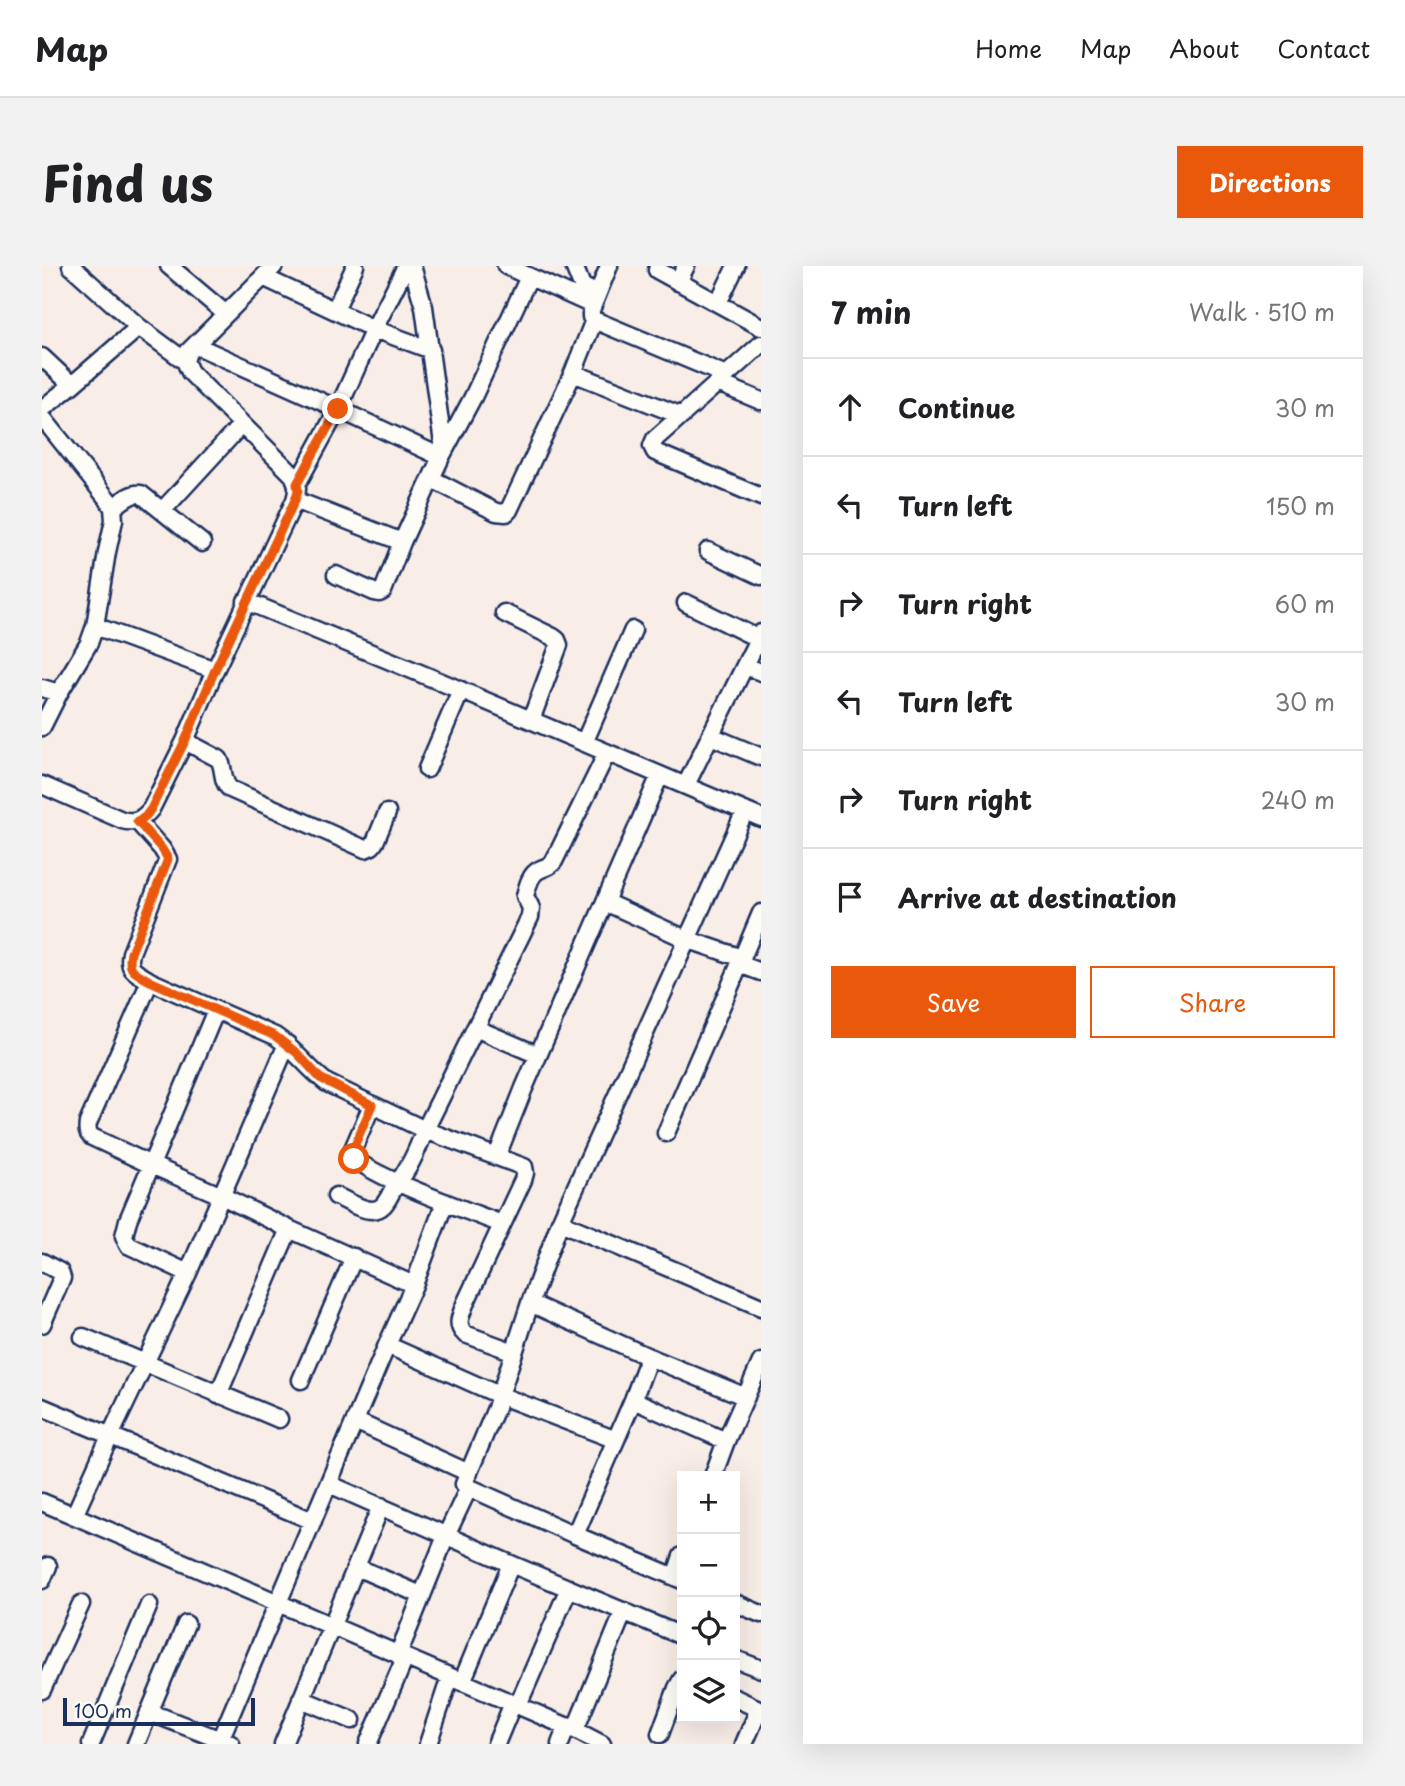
<!DOCTYPE html>
<meta charset="utf-8">
<style>
:root{--surface:#fff;--page:#f2f2f2;--text:#202124;--muted:#757577;--line:#e0e0e0;--accent:#ea580c}
body{margin:0;font-family:"Playpen Sans",sans-serif;background:var(--page);color:var(--text)}
.controls{position:absolute;right:21px;bottom:21px;display:grid;overflow:hidden;border-radius:0px;box-shadow:0 7px 28px #0002}
.controls button{width:63px;height:63px;display:grid;place-items:center;padding:0;border:0;border-bottom:2px solid var(--line);background:var(--surface);color:var(--text);font:35px sans-serif}
.scale{position:absolute;left:21px;bottom:18px;width:192px;box-sizing:border-box;padding-left:7px;border:4px solid #1b2f5e;border-top:0;font-size:19px;line-height:24px;white-space:nowrap;color:#1b2f5e;-webkit-text-stroke:5px #fdfcf7;paint-order:stroke}
.stop{position:absolute;width:21px;height:21px;margin:-16px;border:5px solid #ea580c;border-radius:50%;background:#fff}
.stop.end{background:#ea580c;border-color:#fff;box-shadow:0 2px 7px #0008}
.list{margin:0;padding:0;list-style:none}
h2{display:flex;justify-content:space-between;align-items:center;height:91px;margin:0;padding:0 28px;font-size:30px}
h2 small{font-size:23px;font-weight:400;color:var(--muted)}
.list li{display:grid;grid-template-columns:46px 1fr auto;gap:21px;align-items:center;box-sizing:border-box;height:98px;padding:0 28px;border-top:2px solid var(--line)}
.list b{display:block;font-size:26px;white-space:nowrap}
.list em{font-size:23px;font-style:normal;color:var(--muted)}
.actions{display:flex;gap:14px;padding:21px 28px}
.actions a{flex:1;padding:16px 0;border:2px solid var(--accent);border-radius:0px;text-align:center;font-size:24px;color:var(--accent)}
.actions .main{background:var(--accent);color:#fff}
.icon{flex:none;width:38px;height:38px;fill:none;stroke:currentColor;stroke-width:2;stroke-linecap:round;stroke-linejoin:round}
.map{position:relative;flex:none;width:719px;height:1478px;overflow:hidden;border-radius:0px}
header{display:flex;align-items:center;gap:42px;box-sizing:border-box;height:98px;padding:0 35px;background:var(--surface);border-bottom:2px solid var(--line)}
header strong{font-size:33px}
nav{display:flex;gap:38px;margin-inline-start:auto;font-size:24px}
.intro{display:flex;align-items:center;justify-content:space-between;box-sizing:border-box;height:168px;padding:0 42px}
h1{margin:0;font-size:49px}
.button{padding:18px 32px;border-radius:0px;background:var(--accent);color:#fff;font-size:24px;font-weight:700}
main{display:flex;gap:42px;padding:0 42px}
aside{flex:1;background:var(--surface);border-radius:0px;box-shadow:0 7px 28px #0002}
.map>svg:first-child{display:block}
.lines{fill:none;stroke-linecap:round;stroke-linejoin:round}
.minor-casing{stroke:#1b2f5e;stroke-width:21}
.minor{stroke:#fdfcf7;stroke-width:16}
.route{stroke:#ea580c;stroke-width:9}
</style>
<header>
<strong>Map</strong>
<nav><a>Home</a><a>Map</a><a>About</a><a>Contact</a></nav>
</header>
<div class="intro"><h1>Find us</h1><a class="button">Directions</a></div>
<main>
<div class="map">
<svg width="719" height="1478" viewBox="0 0 719 1478">
<rect width="100%" height="100%" fill="#f9ede7"/>
<filter id="ink" filterUnits="userSpaceOnUse"><feTurbulence type="fractalNoise" baseFrequency=".0143" numOctaves="2"/><feDisplacementMap in="SourceGraphic" scale="14" xChannelSelector="R" yChannelSelector="G"/><feConvolveMatrix kernelMatrix="1 2 1 2 8 2 1 2 1" color-interpolation-filters="sRGB"/></filter>
<g filter="url(#ink)">
<g class="lines">
<g class="minor-casing">
<path id="minor" d="M29,0L97,61L143,95
M127,0L184,48
M370,0L382,41L402,185
M464,0L550,39
M532,0L540,20L555,28
M567,0L549,44V51L552,54L684,109
M615,4L719,61
M221,11L332,63L389,84
M636,16L644,0
M676,37L694,0
M293,44L313,0
M719,78L613,173L610,180L613,186L719,231
M153,79L296,143L399,191
M0,91L30,119
M531,107L640,150
M676,117L719,135
M0,143L30,119L97,61
M0,151L67,235L71,242L72,254L65,286L53,360L47,377L17,427L0,461
M390,213L454,246L464,247L467,244L531,107L552,54
M255,218L296,143L332,63L364,0
M253,234L360,276
M71,242C79,236 89,226 99,228L160,277
M120,245L200,158
M666,285L719,310
M294,309L332,326L337,327L341,325L360,276L399,191L431,131L487,11
M204,335L404,418L719,552
M644,337L719,374
M462,347L511,371L515,374L517,379L489,454
M53,360L173,404
M703,400L719,406
M0,422L17,427
M669,470L719,491
M143,475L177,493C183,503 179,515 188,523L323,583L330,580L333,576L345,547
M542,477L591,364
M385,503L419,424
M0,519L80,554C93,558 101,553 109,543L143,475L173,404L253,234C256,224 256,219 251,209L148,106L143,95L146,86L232,0
M644,519L719,367
M95,555L120,583L126,593L89,687C85,705 94,706 108,715L233,770C253,783 266,803 285,817L383,864L482,901L483,907L481,914L423,1038C419,1049 413,1059 423,1068L472,1086
M563,636L644,673L700,692
M697,698L719,706
M108,715L46,857C45,864 45,867 50,871L109,899L180,930L247,963L372,1019
M433,762L496,789
M330,839L311,883L310,889C321,908 434,948 460,958
M624,867L693,709L719,647
M455,890L482,822L618,509
M294,930C304,934 318,944 330,944C343,944 346,931 352,922C367,903 374,887 383,864L488,651L489,642L483,630C485,622 488,608 497,604C504,600 507,602 512,595L565,487
M518,956L719,1041
M0,996L18,1006L20,1012L0,1058
M146,1007L86,979L82,970L86,954L174,744
M488,1037L607,1091L704,1131
M41,1071L237,1153
M345,1079L457,1129L574,1174
M259,1114L312,991
M176,1129L247,963
M591,1134L684,1175
M0,1141L271,1255
M313,1155L427,1207
M671,1210L684,1175L719,1096
M287,1218L469,1298L640,1370
M0,1236L533,1464L560,1478
M32,1250L68,1170L146,1007L245,778
M533,1269L591,1134L607,1091
M314,1301L379,1329
M633,1311L640,1290
M0,1314L6,1300
M640,1314L533,1269L424,1220L422,1218L454,1142L488,1037L518,956L703,545
M693,1337L719,1348
M356,1389L404,1270L427,1221
M693,1393L719,1403
M420,1416L469,1298
M0,1424L39,1338
M693,1432L719,1444
M259,1433L310,1454
M476,1439L527,1322
M107,1446L189,1478
M533,1464L582,1345
M618,1468L635,1422L640,1413
M178,1474L345,1079L372,1019L403,936
M49,1478L107,1339
M94,1478L144,1358
M241,1478L339,1240
M326,1478L363,1392
M386,1478L408,1411
M454,1478L471,1437
M518,1478L525,1460
M702,1478L717,1443"/>
</g>
<use href="#minor" class="minor"/>
</g>
</g>
<g class="lines" filter="url(#ink)">
<path class="route" d="M296,143L255,218L256,225L253,234L173,404L143,475L109,543L103,551L95,555L120,583L126,593L89,687C85,705 93,706 108,715L233,770L255,787L278,812L330,839L311,883L310,889L312,893"/>
</g>
</svg>
<div class="controls">
<button>+</button>
<button>−</button>
<button><svg class="icon" aria-label="locate" viewBox="0 0 24 24"><circle cx="12" cy="12" r="6"/><path d="M12 2v4M12 18v4M2 12h4M18 12h4"/></svg></button>
<button><svg class="icon" aria-label="layers" viewBox="0 0 24 24"><path d="M12 4l9 5-9 5-9-5zM3 14l9 5 9-5"/></svg></button>
</div>
<div class="scale">100 m</div>
<div class="stop" style="left:312px;top:893px"></div>
<div class="stop end" style="left:296px;top:143px"></div>
</div>
<aside>
<h2>7 min<small>Walk · 510 m</small></h2>
<ul class="list">
<li><svg class="icon" aria-label="ahead" viewBox="0 0 24 24"><path d="M12 20V5M6 11l6-6 6 6"/></svg><div><b>Continue</b></div><em>30 m</em></li>
<li><svg class="icon" aria-label="left" viewBox="0 0 24 24"><path d="M17 20v-9H6M10 6l-5 5 5 5"/></svg><div><b>Turn left</b></div><em>150 m</em></li>
<li><svg class="icon" aria-label="right" viewBox="0 0 24 24"><path d="M7 20v-9h11M14 6l5 5-5 5"/></svg><div><b>Turn right</b></div><em>60 m</em></li>
<li><svg class="icon" aria-label="left" viewBox="0 0 24 24"><path d="M17 20v-9H6M10 6l-5 5 5 5"/></svg><div><b>Turn left</b></div><em>30 m</em></li>
<li><svg class="icon" aria-label="right" viewBox="0 0 24 24"><path d="M7 20v-9h11M14 6l5 5-5 5"/></svg><div><b>Turn right</b></div><em>240 m</em></li>
<li><svg class="icon" aria-label="arrive" viewBox="0 0 24 24"><path d="M6 21V4h12l-3 4 3 4H6"/></svg><div><b>Arrive at destination</b></div></li>
</ul>
<div class="actions"><a class="main">Save</a><a>Share</a></div>
</aside>
</main>
